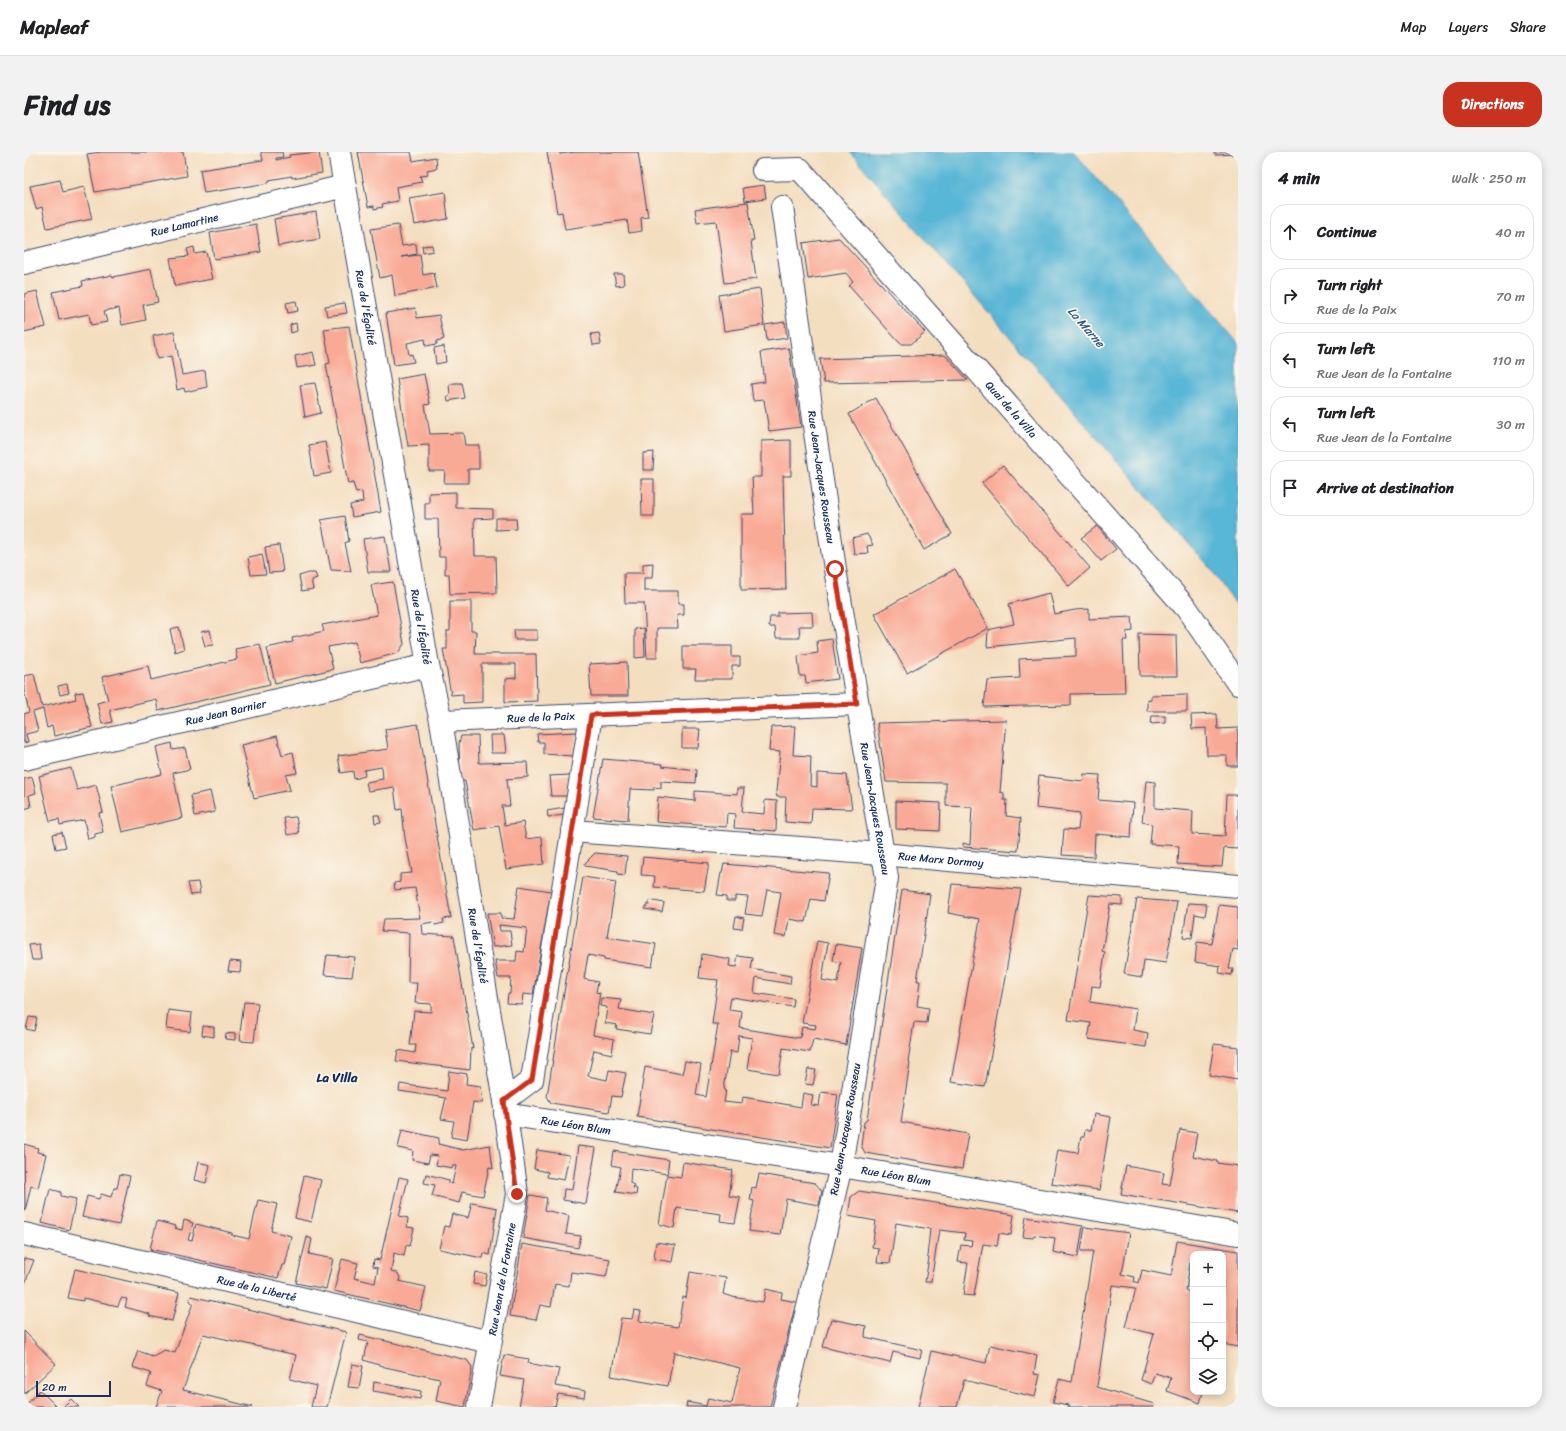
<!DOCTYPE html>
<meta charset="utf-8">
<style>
:root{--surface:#fff;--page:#f2f2f2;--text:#202124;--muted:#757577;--line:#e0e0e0;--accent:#c8321e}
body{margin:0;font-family:Sriracha,sans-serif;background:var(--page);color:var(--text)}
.controls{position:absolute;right:12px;bottom:12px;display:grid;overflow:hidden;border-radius:8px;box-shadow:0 2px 10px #0003}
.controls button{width:36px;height:36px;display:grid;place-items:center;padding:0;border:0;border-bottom:1px solid var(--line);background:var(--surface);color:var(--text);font:20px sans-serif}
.scale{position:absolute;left:12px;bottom:10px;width:75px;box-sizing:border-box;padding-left:4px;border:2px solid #1b2f5e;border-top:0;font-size:11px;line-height:14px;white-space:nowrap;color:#1b2f5e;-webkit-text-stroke:3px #fbf7ec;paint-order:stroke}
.stop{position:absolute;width:12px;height:12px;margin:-9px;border:3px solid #c8321e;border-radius:50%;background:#fff}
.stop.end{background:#c8321e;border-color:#fff;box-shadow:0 1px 4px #0008}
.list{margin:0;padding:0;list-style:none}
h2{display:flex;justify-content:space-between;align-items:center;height:52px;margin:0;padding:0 16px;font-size:17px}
h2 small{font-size:13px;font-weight:400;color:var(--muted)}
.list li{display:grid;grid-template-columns:26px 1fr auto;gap:12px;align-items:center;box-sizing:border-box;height:56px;margin:0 8px 8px;padding:0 8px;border:1px solid var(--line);border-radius:16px}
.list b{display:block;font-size:15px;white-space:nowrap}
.list p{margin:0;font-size:13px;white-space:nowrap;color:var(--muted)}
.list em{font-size:13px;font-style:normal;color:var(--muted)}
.icon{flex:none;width:22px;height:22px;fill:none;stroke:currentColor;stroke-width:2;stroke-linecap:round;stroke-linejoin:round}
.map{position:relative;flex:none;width:1214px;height:1255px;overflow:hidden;border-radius:16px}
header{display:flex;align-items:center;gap:24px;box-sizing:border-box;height:56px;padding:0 20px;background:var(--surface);border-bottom:1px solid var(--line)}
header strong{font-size:19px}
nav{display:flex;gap:22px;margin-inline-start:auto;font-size:14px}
.intro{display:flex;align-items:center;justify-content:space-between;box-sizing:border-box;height:96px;padding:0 24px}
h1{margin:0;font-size:28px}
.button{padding:10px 18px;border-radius:16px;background:var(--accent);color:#fff;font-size:14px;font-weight:700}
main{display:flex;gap:24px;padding:0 24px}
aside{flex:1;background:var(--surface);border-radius:16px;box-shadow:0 2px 10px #0003}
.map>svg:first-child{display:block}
.water{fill:#58b6d6;stroke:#3a729a}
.building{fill:#f9aa96}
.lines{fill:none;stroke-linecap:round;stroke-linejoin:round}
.minor-casing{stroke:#3c496d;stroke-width:24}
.minor{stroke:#fff;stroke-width:22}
.route{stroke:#c8321e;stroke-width:5}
.labels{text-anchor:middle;stroke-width:3.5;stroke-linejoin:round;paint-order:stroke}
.street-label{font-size:11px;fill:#1b2f5e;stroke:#fbf7ec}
.water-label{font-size:12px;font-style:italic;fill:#2d5882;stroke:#fbf7ec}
.quarter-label{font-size:13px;font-weight:bold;fill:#1b2f5e;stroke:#fbf7ec}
</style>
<header>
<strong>Mapleaf</strong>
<nav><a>Map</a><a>Layers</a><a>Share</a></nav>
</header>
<div class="intro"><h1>Find us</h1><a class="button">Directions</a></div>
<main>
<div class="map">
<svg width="1214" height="1255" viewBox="0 0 1214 1255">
<rect width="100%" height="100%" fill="#fbf7ec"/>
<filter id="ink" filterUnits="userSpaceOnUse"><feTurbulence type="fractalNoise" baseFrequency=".025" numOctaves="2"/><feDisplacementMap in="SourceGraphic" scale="8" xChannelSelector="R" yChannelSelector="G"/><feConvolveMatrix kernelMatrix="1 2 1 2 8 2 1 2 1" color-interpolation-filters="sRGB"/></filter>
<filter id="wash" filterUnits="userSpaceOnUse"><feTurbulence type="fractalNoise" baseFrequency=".012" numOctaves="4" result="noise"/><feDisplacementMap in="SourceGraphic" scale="16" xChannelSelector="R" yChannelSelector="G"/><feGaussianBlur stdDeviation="0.9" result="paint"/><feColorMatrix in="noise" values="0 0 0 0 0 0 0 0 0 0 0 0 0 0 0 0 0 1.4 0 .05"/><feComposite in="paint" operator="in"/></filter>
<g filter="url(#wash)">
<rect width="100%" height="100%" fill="#f4dec0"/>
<path class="water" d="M826,0H1050L1214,191V456L1189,420Z"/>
<g id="blocks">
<path class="building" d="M77,0H159L163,24L71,40L63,2Z
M237,0H258L259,5L252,6V8L266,5L265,3L295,0L298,21L268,26V24L245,28V31L180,41L176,18L239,8Z
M334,0H387L389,9L412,5L413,16L403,18L404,23L396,24L398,30L372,35L374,49L358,52L359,55L350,57V54L344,55Z
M523,0H536V2L552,0H614L624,65L617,66L618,79L605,81L603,68L541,77L538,60L533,61Z
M1191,0H1214V2L1191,3Z
M36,28L39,40L60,35L68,67L23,76L18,55L12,57L6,34Z
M740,33L742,46L721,49L719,36Z
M421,40L424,67L390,73L385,46Z
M724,50L730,89H727L732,127L701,131L692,69L673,71L671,57Z
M292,60L296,87L254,94L250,67Z
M232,72L237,100L190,107L186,81Z
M374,73L378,94L392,92L393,102L377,105L396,103L399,123L410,121L413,136L371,144L368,123L356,126L347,77Z
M815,86L901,180L887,192H877L872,187L825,134L829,130L822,121L784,127L779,91Z
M408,93L409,99L399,101L398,94Z
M170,95L171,102L182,100L188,127L151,134L146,106L165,104L163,97Z
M127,117L134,150L119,153L122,168L98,173L95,156L80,159L83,170L67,173L65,162L35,168L29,140L59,134L58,129L88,123L89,125Z
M590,122H599L600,133L592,134Z
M736,137L740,173L700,179L695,143Z
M13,139L22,175L0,180V142Z
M272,149L274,159L264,161L262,151Z
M321,151L323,161L303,164L301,154Z
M391,156L393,166L415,163L420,187L413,189V192L402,194L401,187L383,191L385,203L388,202L390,210L370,213L362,161Z
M761,170L763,186L743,189L741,173Z
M272,171L273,179L267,181L266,173Z
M325,174L357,360L328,365L326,353L339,350L338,340L332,341L329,331L324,332L302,212L306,211L300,177Z
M150,180L158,223L181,219L183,235L161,240L160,236L153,238L147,204L133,207L129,184Z
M575,181L577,192L569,193L567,182Z
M420,194L422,210L412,212L410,196Z
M765,196L777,275L745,279L740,248L729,249L727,232L741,230L737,200Z
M289,200L292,213L273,216L271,204Z
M921,203L944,228L800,231L796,207Z
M400,222L406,252L401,253L406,282L439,281L441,293H455V317H444V331H420L421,319H405V293L384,294L373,227Z
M291,231L297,261L281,265L276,233Z
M431,231H438L441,246L424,249L423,244L426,243L425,232Z
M852,246L928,382L900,398L825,262Z
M767,288V324H759L762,437L717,438V362H730L728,325H737V289Z
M301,290L307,321L290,324L285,293Z
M630,300L629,318H619V301Z
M979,313L1066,416L1045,434L958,331Z
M617,327H630V364H618Z
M432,340V356L469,357V366L450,367L451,404H472L473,441L426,442L425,422H421V405H415L414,367H401V351H405V341Z
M321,364L325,389L321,391L327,419L307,418L297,368Z
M472,366H492L493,377L472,378Z
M1073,374L1092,397L1077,409L1057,386Z
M843,382L849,393L843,394L844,401L830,402L828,386Z
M361,384L367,420H344L339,387Z
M255,393L259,420L245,421L241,395Z
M238,402L242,422L227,423L224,405Z
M629,411L628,426H620V439H654V452H660V463H653L654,476H633V506H623L620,451H601L600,421H619V412Z
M931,417L964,476L883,521L850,462Z
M285,421H291L293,426L287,428L289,437L278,439L275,424Z
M369,430L380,492L374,501L336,511L331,490L304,495L309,517L251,531L243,496L269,490L268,486L300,479L298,473L353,463L347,433Z
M1025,441L1030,462L1051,458L1065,457V467L1108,465L1109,479L1102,480L1103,488H1099L1101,541L1047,542V553L960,555L963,528L996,526L995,507L1052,504V486L963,495L964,478L990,472L985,452Z
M426,449H447V479H452L451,502H512L513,549L481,550V527L492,526V512H458V550L439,551V542L427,543L419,497H423V479H426Z
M788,460L789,474H775L776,486H752L751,475H745L746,465H754V461Z
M155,475L160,497L151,500L146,477Z
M620,476L621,505L611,506V477Z
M186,478L189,493L181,494L177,480Z
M490,478H513V488H491Z
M1115,482L1152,483L1153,524H1116Z
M808,487L814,527L782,531L781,524H776L774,504L794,501L793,489Z
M236,492L246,532L134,559L132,547L86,558L89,570L78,572L73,551L84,548L78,525L124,514L127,528L213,507L211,497Z
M659,494H708V505H716V514H708V527H671L672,517H659Z
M603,510L604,544H567L565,512Z
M10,522L18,555L52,547L51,541L59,540L68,575L30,584L28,574L23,576L19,557L9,560L14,579L2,582L4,590L0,591V562L5,560L0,538V524Z
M43,532L45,541L36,543L34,534Z
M1163,542V559H1123V547L1127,548V543Z
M1193,562L1194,577L1214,576V614H1203V603H1183L1182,576L1168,577L1167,563Z
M1128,564H1141V571L1127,572Z
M982,568L976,640L980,641V648H983L982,664L997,666L994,699L939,695V691L946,693L948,655L922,654V631L862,630L853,571Z
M394,572L427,766L419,767L420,771L411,773L410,770L397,772L398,782L430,784L449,897L447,896L446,918L372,909L374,898L391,901L392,893H386L390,859L407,860V852L391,851L393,831H384L385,781L358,779L360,767L396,766L391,736L371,738L370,731L376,730V722L388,721L381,686L378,657L373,658L370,635L344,639L342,630L359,627L358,615L340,618L341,624L330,627L329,619L317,621L314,604L364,597L361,577Z
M771,574L769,603L787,604L786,634L793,635V621L823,623L828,657L788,656L787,672L761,670L762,645H753L752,640L756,600L745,599L747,575Z
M658,577H676L674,596H658Z
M553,580L549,604L520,602V590H514L513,582Z
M466,583H480L482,601H467Z
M253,584L258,603L269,600L273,621L262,623L266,638L230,646L217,593Z
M437,584H454L455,611L503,610L504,625L483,627L486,654H478L481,673L499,670L502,687L518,685L520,712L482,717L475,674L450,678L441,629H436L435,591Z
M148,591L149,598L161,596L166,617L149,621L158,666L98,680L87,634L138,622L132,595Z
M579,607L639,612L638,614L673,618L672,631L637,629V636L630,635V638L606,637L604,668L569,665Z
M47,616L53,638L72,633L79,660L75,661L79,680L71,682V685L64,687L60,668L36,673L35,667L26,669L15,624Z
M1060,622L1076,623L1074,648L1109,651L1107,685L1071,682L1070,705L1038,703L1040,677L1054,678L1056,661L1012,656L1015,624L1059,629Z
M546,623L543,644H527L525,624Z
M8,625L12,641L5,643L7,655L0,657V627Z
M1122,629L1131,630V656L1169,659L1168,682L1201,684L1203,643H1214V697L1200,696L1198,715L1154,712L1155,694L1126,692L1128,672L1118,670Z
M713,636H720L718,660L740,662L741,648L753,649L752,679L710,676L711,662L703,661L702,675L632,670L634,645L671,649V639L713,642Z
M186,639L191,660L171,664L167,643Z
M872,649L917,651L916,679L872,677Z
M541,656L540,663L524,665L523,659Z
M350,663H355L357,670L351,671Z
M272,665L275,681L263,683L260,666Z
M38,680L42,695L32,697L29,682Z
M571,701L603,704L601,723L594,722V719L561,714V711Z
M619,705L685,711L680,739L630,735L631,724L617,723Z
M700,712L805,721L800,749L787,747L782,770L765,767L762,785L750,783L757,740L743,738L738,764L721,762L724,745L711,744V749H703V744L693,743L697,721H698Z
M559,725L592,730L583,785L632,792L628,815L580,808V806L564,803L560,827L574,830L572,840L576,841L569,883L590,887L588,902L570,898L564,924L583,928L585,918L602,921L597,945L588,944L585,960L527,951L523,944Z
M174,730L176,742L167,743L164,731Z
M928,732L997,737L961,935L927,930L956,767L924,761Z
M495,734L527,739L509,843L499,842L498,852L483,851L484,841H486L487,826H474L471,809H492L493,799L500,800L503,776L475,773L476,779H486L488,793L469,795L463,761H477V766L490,767Z
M878,738L906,742L893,829H896L893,854L905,856L903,871L890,870L884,910H886L877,970L944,982L938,1017L841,1001L837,993L840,970L843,968Z
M1065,743L1098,745V753L1086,752L1078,799L1081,800L1076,835L1068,834L1066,850L1112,857L1109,878L1124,881L1122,895L1064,887L1067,871L1044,868Z
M1113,747L1153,750L1142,811L1120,808L1118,825L1100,822Z
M625,748L640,751L638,760L621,757L623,753H625Z
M1164,751L1183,752L1181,764L1171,762L1168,786L1159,785Z
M1195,753L1214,755V798L1209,797L1205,817H1209L1208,823L1195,821L1196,814L1171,810L1173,790L1188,792Z
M712,764L720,766L718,777L710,776Z
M793,789L804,791L798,828L814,831L817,810L809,809L812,792L838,796L822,893L789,887L786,900L759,896L755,922L723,917L728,886L715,884L713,901L706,900L700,937L702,938L700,950L718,952L719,945L777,955L779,941L789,943L787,953L795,954L797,940L814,942L806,996L613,965L621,915L658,922L661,909L677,912L672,943L682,945L694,872H688L694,828L675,826L678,802L706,807L705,814L712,815L714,804L729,806L727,817L767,824L766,832L732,826L730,841L770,847L769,855L707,845L705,858L718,860L716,876L776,886L778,875L791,877L792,873L778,871Z
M15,792L17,808H8L5,793Z
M303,803L331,805L328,825L300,823Z
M206,809L217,810L216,820L204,819Z
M577,846L597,848L595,857L630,863L626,882L592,877L593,873L581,871L583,855L576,854Z
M220,850L234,851L230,890L215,889Z
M144,858L168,861L166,880L142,877Z
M5,865L13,866L10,879L2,877Z
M179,874L190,875V885L178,883Z
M202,881L211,882V888L201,887Z
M1190,892L1214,895V928L1185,923Z
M784,917L792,918L789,933L781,932Z
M425,919L443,922L442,932L456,934L458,951L449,950L443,988L427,985L430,969L417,967L422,946L375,939L376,932L423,939Z
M1070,962L1087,965L1075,1038L1027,1031L1033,998L1054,1001L1057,985H1060L1061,978H1067Z
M378,978L415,986L414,992L439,998L466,993L469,1016L465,1015L459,1044L438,1040L435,1051L408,1044L411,1033L400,1031L402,1022L425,1028V1031L428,1032L432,1014L428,1013V1016L412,1013L414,1004L406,1003L404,1011L388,1008L389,999L374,996Z
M1156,978L1173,981L1169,1004L1193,1009V1011L1214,1014V1061L1097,1042L1102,1014L1140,1021L1138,1032L1146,1033Z
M0,992L14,996L13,1000L22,1002L14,1036L7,1034L1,1059Z
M554,994L572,996L562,1052L539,1048L540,1037L548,1038Z
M513,998L545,1003L540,1028L523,1025L524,1020L510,1017Z
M590,999L645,1008L643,1022L607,1016L606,1031L610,1033L609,1036L613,1037L612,1043L592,1040L597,1015L588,1013Z
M174,1010L186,1013L182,1031L170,1028Z
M659,1010L709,1018L705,1043L716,1045L711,1071L696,1069L697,1062L653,1056L650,1076L635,1072L643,1023L657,1025Z
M96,1022L106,1024L95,1073L58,1065L63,1044L75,1047L77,1042L87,1045L90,1036H93Z
M735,1022L791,1031L798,1039L795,1053L762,1047L756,1083L725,1079L730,1049L726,1048L728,1035L732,1036Z
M280,1024L297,1028L287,1070L271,1066Z
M375,1025L384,1027L375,1064L384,1066L383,1075L390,1076L386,1094L382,1093L380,1104L370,1101L367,1119L373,1121L376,1125L375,1129L402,1135L396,1159L310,1139L318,1107L334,1111L330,1126L351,1131L354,1115L349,1114L350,1107L356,1108Z
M26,1037L37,1040V1044L52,1047L45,1078L18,1071Z
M835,1039L990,1063L987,1083L975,1081L973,1094L959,1092L950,1144L939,1143L944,1111L934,1110L937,1093L947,1094L948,1089L940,1088L941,1081L915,1078L907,1130H901L905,1106L903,1105L906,1077L872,1071L866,1111L853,1110L855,1096L848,1095L852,1069L824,1064L827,1045Z
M506,1043L523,1046L521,1058L545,1064L542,1082L557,1084L554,1096L499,1086Z
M234,1048L253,1052L247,1079L267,1084L260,1113H258L254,1126L126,1097L133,1069L151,1074L150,1076L158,1078L160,1068L169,1071L164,1088L168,1089L172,1072L208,1081V1083L225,1087Z
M448,1051L473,1056L466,1103L459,1101L458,1106L415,1097L420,1074L425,1075L428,1062L444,1066Z
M1002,1065L1059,1074L1054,1105L1029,1100L1031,1086L1010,1083L1009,1086L999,1085Z
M1061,1075L1105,1081L1098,1122L1111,1125L1110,1130H1113L1115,1131L1118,1118L1147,1124L1153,1089L1214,1099V1195L1199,1192V1102H1169V1111H1166L1162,1139L1169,1141V1240H1179L1176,1251L1143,1239L1147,1226L1131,1221L1127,1232L1117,1228L1130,1182L1102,1175L1112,1136L1088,1133L1073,1235L1130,1252L1129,1255H1043L1044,1253L1029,1250L1035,1227L1048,1230L1069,1099H1057Z
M283,1085L288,1087L285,1102L309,1107L302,1137L272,1131Z
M632,1090L651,1093L648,1110L630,1107Z
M498,1092L586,1107L582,1125L547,1120L545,1134L531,1132L527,1155L516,1153L512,1168L486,1164Z
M0,1106L10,1108L0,1134Z
M51,1117L155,1141L148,1169L125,1164L126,1162L101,1155L103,1147L97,1146L94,1154L59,1146V1149L44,1146Z
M451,1120L463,1123L461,1134L449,1132Z
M666,1120L702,1126L699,1142L708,1145L739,1150L742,1137L758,1141L757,1147L772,1150L746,1255H662L663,1250L682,1254L684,1246L708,1251L716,1216L650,1200L644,1234L587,1224L597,1166L608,1167L610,1158L617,1159L615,1169L654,1175L659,1145L662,1146Z
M167,1144L322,1180L303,1255H287L292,1234L266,1227L272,1203L179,1182L159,1238L229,1255H132L138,1239L123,1234L127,1221L108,1215L114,1199L129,1204L140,1198L151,1201L169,1151L165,1149Z
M807,1167L842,1174L841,1185L898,1198L896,1206L869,1200L866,1211L799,1195Z
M0,1179L32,1212L0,1242Z
M336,1183L443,1208L448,1215L441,1255L412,1249L416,1227L361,1215L340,1208L344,1190L335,1188Z
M966,1193L1013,1203L1010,1222L1016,1223L1011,1245L940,1228L933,1255H894L907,1199L962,1211Z
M480,1203L505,1207L504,1211L535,1217L531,1234L561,1239L560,1246L534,1242L531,1255H495L500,1228L476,1224Z
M328,1212L339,1214L335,1236L324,1235Z
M350,1230L397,1239L396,1247L349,1239Z
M16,1238L33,1255H0Z
M47,1247L55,1255H39Z"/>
</g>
</g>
<g filter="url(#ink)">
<use href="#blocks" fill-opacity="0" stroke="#3c496d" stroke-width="1"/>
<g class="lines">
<g class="minor-casing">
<g id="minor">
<path id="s1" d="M315,0L404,513L417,569L480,949"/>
<path id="s2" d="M739,18L776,17L1163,457L1214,532"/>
<path id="s3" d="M758,55L811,417L863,726L817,1014L760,1255"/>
<path id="s4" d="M0,111L321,34"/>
<path id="s5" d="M417,569L833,552"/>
<path id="s6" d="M0,607L404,513"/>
<path id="s7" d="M548,679L858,702L1214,734"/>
<path id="s8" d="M481,962L817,1014L1214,1082"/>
<path id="s9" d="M0,1082L466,1190"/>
<path id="s10" d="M455,1255L493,1042L480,949L508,928L567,563"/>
</g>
</g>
<use href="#minor" class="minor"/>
</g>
</g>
<g class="lines" filter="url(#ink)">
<path class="route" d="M493,1042L480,949L508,928L567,563L833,552L811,417"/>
</g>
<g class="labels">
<g class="street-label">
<text dy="4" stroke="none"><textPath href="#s4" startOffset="165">Rue Lamartine</textPath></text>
<text dy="4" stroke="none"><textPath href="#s1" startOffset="158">Rue de l'Égalité</textPath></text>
<text dy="4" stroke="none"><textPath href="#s2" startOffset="357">Quai de la Villa</textPath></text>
<text dy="4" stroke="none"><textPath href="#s3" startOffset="273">Rue Jean-Jacques Rousseau</textPath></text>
<text dy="4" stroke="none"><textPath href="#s1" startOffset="482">Rue de l'Égalité</textPath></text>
<text dy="4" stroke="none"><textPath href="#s6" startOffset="207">Rue Jean Barnier</textPath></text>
<text dy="4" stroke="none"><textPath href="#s5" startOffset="100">Rue de la Paix</textPath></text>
<text dy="4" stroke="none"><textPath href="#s3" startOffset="609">Rue Jean-Jacques Rousseau</textPath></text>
<text dy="4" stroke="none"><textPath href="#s7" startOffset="370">Rue Marx Dormoy</textPath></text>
<text dy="4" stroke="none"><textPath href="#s1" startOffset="806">Rue de l'Égalité</textPath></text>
<text dy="4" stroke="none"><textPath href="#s8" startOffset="72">Rue Léon Blum</textPath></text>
<text transform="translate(821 977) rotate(-80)" y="4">Rue Jean-Jacques Rousseau</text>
<text dy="4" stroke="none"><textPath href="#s8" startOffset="396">Rue Léon Blum</textPath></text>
<text dy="4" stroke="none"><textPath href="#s10" startOffset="130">Rue Jean de la Fontaine</textPath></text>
<text dy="4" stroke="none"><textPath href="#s9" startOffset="239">Rue de la Liberté</textPath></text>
</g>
<g class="water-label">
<text transform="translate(1062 175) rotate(49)" y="4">La Marne</text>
</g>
<g class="quarter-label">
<text x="313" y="930">La Villa</text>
</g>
</g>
</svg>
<div class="controls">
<button>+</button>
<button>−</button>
<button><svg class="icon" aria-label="locate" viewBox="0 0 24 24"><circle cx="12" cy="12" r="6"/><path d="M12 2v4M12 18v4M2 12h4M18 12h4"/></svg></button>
<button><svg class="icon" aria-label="layers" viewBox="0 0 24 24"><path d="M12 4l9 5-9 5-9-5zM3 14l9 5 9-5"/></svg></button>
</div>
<div class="scale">20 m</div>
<div class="stop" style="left:811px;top:417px"></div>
<div class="stop end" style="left:493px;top:1042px"></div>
</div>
<aside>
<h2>4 min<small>Walk · 250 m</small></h2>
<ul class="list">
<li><svg class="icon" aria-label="ahead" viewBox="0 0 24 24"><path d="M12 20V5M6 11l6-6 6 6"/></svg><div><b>Continue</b></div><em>40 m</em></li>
<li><svg class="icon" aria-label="right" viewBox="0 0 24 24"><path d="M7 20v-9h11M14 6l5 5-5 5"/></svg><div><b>Turn right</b><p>Rue de la Paix</p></div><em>70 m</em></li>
<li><svg class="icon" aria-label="left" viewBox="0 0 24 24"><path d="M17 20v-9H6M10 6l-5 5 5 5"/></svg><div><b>Turn left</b><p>Rue Jean de la Fontaine</p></div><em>110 m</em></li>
<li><svg class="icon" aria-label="left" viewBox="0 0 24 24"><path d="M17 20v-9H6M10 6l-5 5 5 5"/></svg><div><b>Turn left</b><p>Rue Jean de la Fontaine</p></div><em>30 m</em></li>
<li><svg class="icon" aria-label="arrive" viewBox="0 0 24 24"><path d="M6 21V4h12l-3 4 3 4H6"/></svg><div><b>Arrive at destination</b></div></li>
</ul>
</aside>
</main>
